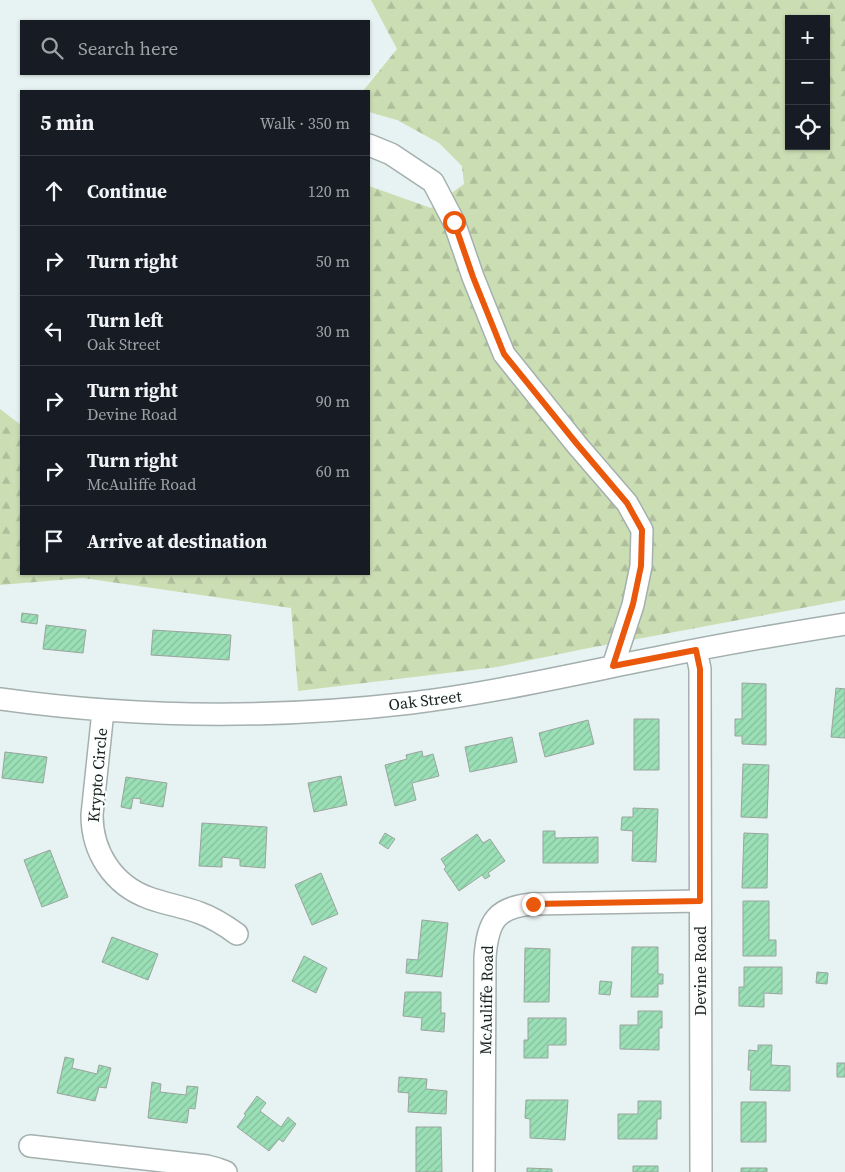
<!DOCTYPE html>
<meta charset="utf-8">
<style>
:root{--surface:#171b24;--page:#20242c;--text:#f1f3f6;--muted:#9ea1a6;--line:#363941}
body{margin:0;font-family:"Source Serif 4",serif;background:var(--page);color:var(--text)}
.controls{position:absolute;right:15px;top:15px;display:grid;overflow:hidden;border-radius:0px;box-shadow:0 1px 4px #0004}
.controls button{width:45px;height:45px;display:grid;place-items:center;padding:0;border:0;border-bottom:1px solid var(--line);background:var(--surface);color:var(--text);font:25px sans-serif}
.stop{position:absolute;width:15px;height:15px;margin:-11px;border:4px solid #ea580c;border-radius:50%;background:#fff}
.stop.end{background:#ea580c;border-color:#fff;box-shadow:0 1px 5px #0008}
.list{margin:0;padding:0;list-style:none}
h2{display:flex;justify-content:space-between;align-items:center;height:65px;margin:0;padding:0 20px;font-size:21px}
h2 small{font-size:16px;font-weight:400;color:var(--muted)}
.list li{display:grid;grid-template-columns:32px 1fr auto;gap:15px;align-items:center;box-sizing:border-box;height:70px;padding:0 20px;border-top:1px solid var(--line)}
.list b{display:block;font-size:19px;white-space:nowrap}
.list p{margin:0;font-size:16px;white-space:nowrap;color:var(--muted)}
.list em{font-size:16px;font-style:normal;color:var(--muted)}
.icon{flex:none;width:28px;height:28px;fill:none;stroke:currentColor;stroke-width:2;stroke-linecap:round;stroke-linejoin:round}
.map{position:relative;flex:none;width:845px;height:1172px;overflow:hidden}
.search{position:absolute;background:var(--surface);box-shadow:0 1px 4px #0004;left:20px;top:20px;width:350px;height:55px;display:flex;align-items:center;gap:12px;box-sizing:border-box;padding:0 18px;border-radius:0px;color:var(--muted);font-size:19px}
.panel{position:absolute;background:var(--surface);box-shadow:0 1px 4px #0004;left:20px;top:90px;width:350px;height:485px;border-radius:0px}
.map>svg:first-child{display:block}
.forest{fill:url(#forest-firs);fill-rule:evenodd}
.building{fill:url(#building-hatch);stroke:#9ba49e}
.lines{fill:none;stroke-linecap:round;stroke-linejoin:round}
.minor-casing{stroke:#a4b0ae;stroke-width:24}
.minor{stroke:#fff;stroke-width:21}
.route{stroke:#ea580c;stroke-width:6}
.labels{text-anchor:middle;stroke-width:4;stroke-linejoin:round;paint-order:stroke}
.street-label{font-size:16px;fill:#1c2120;stroke:#fafffe}
</style>
<div class="map">
<svg width="845" height="1172" viewBox="0 0 845 1172">
<defs>
<pattern id="forest-firs" width="22" height="20" patternUnits="userSpaceOnUse" patternTransform="scale(1.25)"><rect width="22" height="20" fill="#cbdeb3"/><path d="M5 1l3.5 6h-7zM16 11l3.5 6h-7z" fill="#aebe9a"/></pattern>
<pattern id="building-hatch" width="6" height="6" patternUnits="userSpaceOnUse" patternTransform="scale(1.25)"><rect width="6" height="6" fill="#9adfb6"/><path d="M-1 1l2-2M0 6l6-6M5 7l2-2" fill="none" stroke="#84bf9c"/></pattern>
</defs>
<rect width="100%" height="100%" fill="#e7f3f2"/>
<path class="forest" d="M371,0H845V600L584,649L497,667L298,691L291,608L83,578L0,585V409L21,425V574H369V186L431,208L464,184L462,166L439,143L397,120L369,112V91H363L397,49ZM789,19H826V146H789Z"/>
<path class="building" d="M22,613L38,615L37,624L21,622Z
M46,625L86,630L83,653L43,649Z
M153,630L231,635L229,660L151,655Z
M742,683L766,684V745L742,744V736H735V719H742Z
M836,688L845,689V738L831,737Z
M634,719H659V770H634Z
M588,720L594,744L545,757L539,733Z
M512,737L517,762L470,772L465,747Z
M422,751L423,757L433,754L439,776L412,783L416,800L395,806L385,765L407,759L406,755Z
M5,752L47,757L43,783L2,778Z
M743,764L769,765L767,818L741,817Z
M341,776L347,805L314,812L308,783Z
M126,777L167,783L163,807L140,803L141,799L133,798L131,809L121,807Z
M633,808L658,809L656,862L632,861L633,831L621,830L622,817H633Z
M202,823L267,827L265,868L240,866V859L222,857V867L199,866Z
M543,831H555V838L598,837V863H543Z
M385,833L395,839L388,849L379,843Z
M744,833L768,834L767,888H742Z
M477,834L483,843L490,839L505,861L488,873L490,876L485,879L482,875L459,891L444,869L446,867L441,859Z
M50,850L68,897L42,907L24,860Z
M321,873L338,914L312,925L295,885Z
M743,901H769V940H776V956H743Z
M422,920L448,923L442,977L406,973L407,959L418,960Z
M112,937L158,954L148,980L102,962Z
M632,947H658V974H663V984H658V997H631Z
M525,948L550,949L549,1002H524Z
M304,956L327,968L316,993L292,981Z
M744,967H782V994L764,993V1007L739,1006V987H744Z
M817,972L828,973L827,984L816,983Z
M600,981L612,982L610,995L599,994Z
M405,992H441V1013H445L444,1032L421,1030L422,1018L403,1016Z
M638,1011H662V1028H659V1050L620,1049V1025H638Z
M528,1018H566V1045H548V1058H524V1040H528Z
M758,1045H772L771,1065L790,1066V1091L750,1090L751,1070H748L749,1050L758,1051Z
M65,1057L74,1059L72,1068L97,1074L99,1065L111,1068L106,1088L99,1087L95,1101L57,1093Z
M837,1063H845V1077H837Z
M399,1077L427,1079L426,1089L447,1091L446,1114L408,1112L409,1093L398,1092Z
M152,1082L161,1084L160,1092L186,1095L187,1086L198,1087L195,1109L189,1108L187,1123L148,1118Z
M257,1096L266,1103L260,1111L281,1127L288,1117L296,1124L283,1142L279,1139L269,1151L237,1127L246,1115L244,1114Z
M526,1100H568L565,1140L530,1138V1119L525,1118Z
M638,1101H661V1119H657V1139H618V1114H638Z
M741,1102H766V1142H741Z
M416,1127H441L442,1172H416Z
M633,1166H658V1172H633Z
M527,1168L552,1169V1172H527Z
M741,1168H767V1172H741Z"/>
<g class="lines">
<g class="minor-casing">
<path id="minor" d="M369,145L391,154L433,182L454,222L473,277L504,354L577,445L627,503L642,530L641,566L633,605L613,666
M696,650L700,669V682L701,1172
M0,699C136,718 274,719 411,703C493,693 574,674 655,658C718,645 782,634 845,624
M103,711L92,815C92,852 113,885 149,898C166,904 184,907 200,913C214,918 226,926 237,934
M30,1146L207,1166L218,1169L226,1172
M484,1172L485,957C488,921 496,907 533,904L700,901"/>
</g>
<use href="#minor" class="minor"/>
</g>
<g class="lines">
<path class="route" d="M454,222L473,277L504,354L577,444L627,503L642,530L641,566L633,604L613,666L696,650L700,669V901L533,904"/>
</g>
<g class="labels">
<g class="street-label">
<text transform="translate(425 700) rotate(-7)" y="6">Oak Street</text>
<text transform="translate(97 775) rotate(-85)" y="6">Krypto Circle</text>
<text transform="translate(700 971) rotate(-90)" y="6">Devine Road</text>
<text transform="translate(486 1000) rotate(-89)" y="6">McAuliffe Road</text>
</g>
</g>
</svg>
<div class="controls">
<button>+</button>
<button>−</button>
<button><svg class="icon" aria-label="locate" viewBox="0 0 24 24"><circle cx="12" cy="12" r="6"/><path d="M12 2v4M12 18v4M2 12h4M18 12h4"/></svg></button>
</div>
<div class="stop" style="left:454px;top:222px"></div>
<div class="stop end" style="left:533px;top:904px"></div>
<div class="search"><svg class="icon" aria-label="search" viewBox="0 0 24 24"><circle cx="10" cy="10" r="6"/><path d="M15 15l6 6"/></svg>Search here</div>
<section class="panel">
<h2>5 min<small>Walk · 350 m</small></h2>
<ul class="list">
<li><svg class="icon" aria-label="ahead" viewBox="0 0 24 24"><path d="M12 20V5M6 11l6-6 6 6"/></svg><div><b>Continue</b></div><em>120 m</em></li>
<li><svg class="icon" aria-label="right" viewBox="0 0 24 24"><path d="M7 20v-9h11M14 6l5 5-5 5"/></svg><div><b>Turn right</b></div><em>50 m</em></li>
<li><svg class="icon" aria-label="left" viewBox="0 0 24 24"><path d="M17 20v-9H6M10 6l-5 5 5 5"/></svg><div><b>Turn left</b><p>Oak Street</p></div><em>30 m</em></li>
<li><svg class="icon" aria-label="right" viewBox="0 0 24 24"><path d="M7 20v-9h11M14 6l5 5-5 5"/></svg><div><b>Turn right</b><p>Devine Road</p></div><em>90 m</em></li>
<li><svg class="icon" aria-label="right" viewBox="0 0 24 24"><path d="M7 20v-9h11M14 6l5 5-5 5"/></svg><div><b>Turn right</b><p>McAuliffe Road</p></div><em>60 m</em></li>
<li><svg class="icon" aria-label="arrive" viewBox="0 0 24 24"><path d="M6 21V4h12l-3 4 3 4H6"/></svg><div><b>Arrive at destination</b></div></li>
</ul>
</section>
</div>
